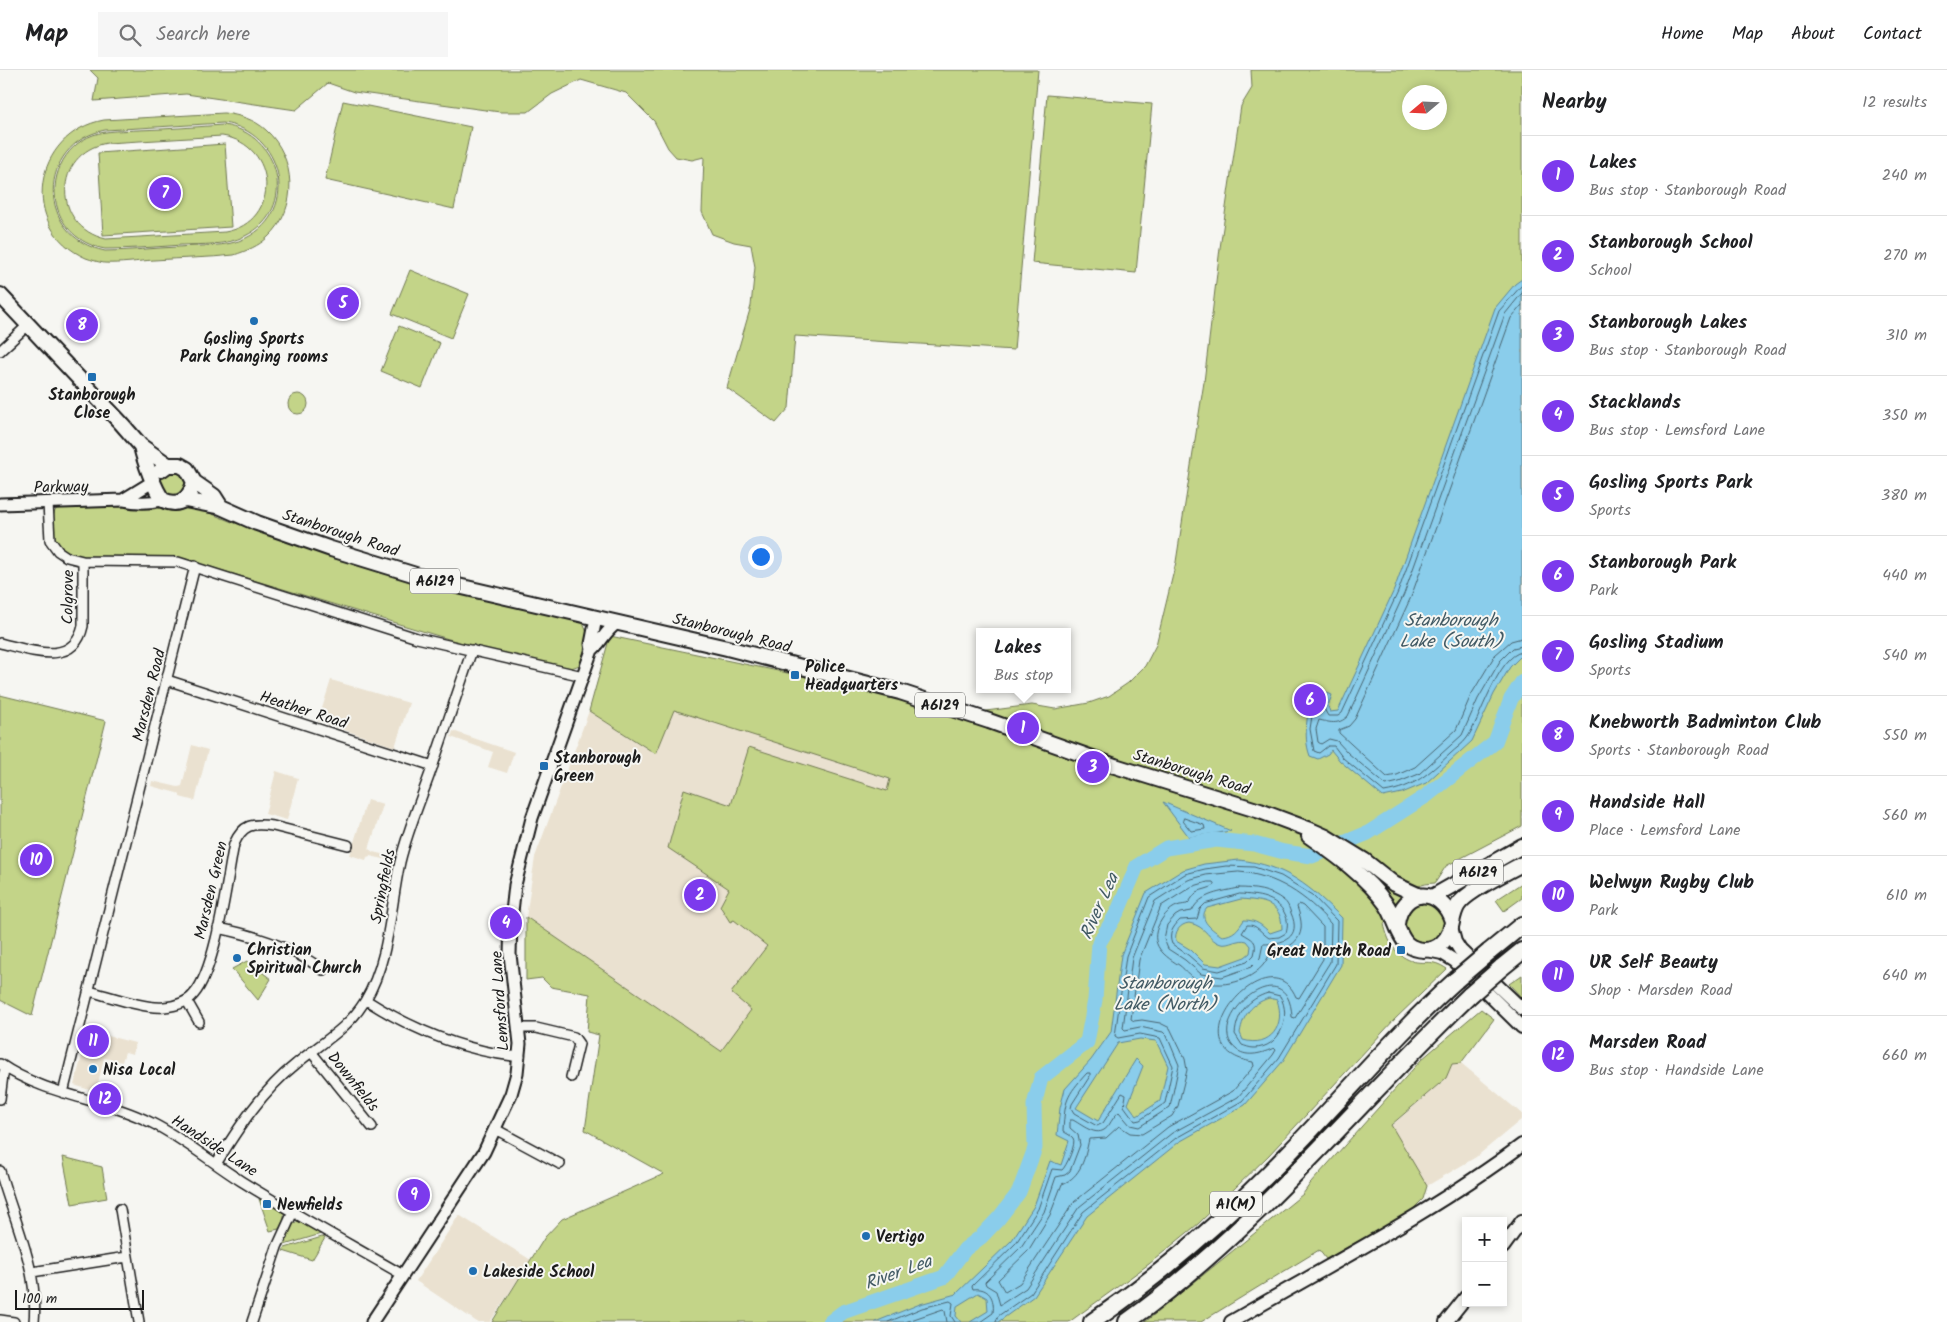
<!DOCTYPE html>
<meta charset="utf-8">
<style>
:root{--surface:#fff;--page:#f6f6f6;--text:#202124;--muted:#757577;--line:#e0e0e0;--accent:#7c3aed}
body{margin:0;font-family:Kalam,sans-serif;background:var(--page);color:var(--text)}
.controls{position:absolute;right:15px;bottom:15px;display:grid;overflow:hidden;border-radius:0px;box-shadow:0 2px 8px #0003}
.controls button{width:45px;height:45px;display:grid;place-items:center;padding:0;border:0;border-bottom:1px solid var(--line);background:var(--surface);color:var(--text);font:25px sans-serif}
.compass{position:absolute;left:1402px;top:15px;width:45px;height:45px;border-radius:50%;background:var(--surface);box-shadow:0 2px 8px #0003;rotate:251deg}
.scale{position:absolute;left:15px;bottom:12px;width:129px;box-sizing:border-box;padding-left:5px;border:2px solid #1c1c1c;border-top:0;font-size:14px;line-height:18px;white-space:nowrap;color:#1c1c1c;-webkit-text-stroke:4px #f6f6f2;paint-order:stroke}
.you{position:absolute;left:760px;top:486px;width:18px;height:18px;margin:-12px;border:4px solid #fff;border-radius:50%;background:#1a73e8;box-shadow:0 0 0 8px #1a73e833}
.badge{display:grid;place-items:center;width:32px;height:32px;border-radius:50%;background:var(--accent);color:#fff;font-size:16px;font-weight:700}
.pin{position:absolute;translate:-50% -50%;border:2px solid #fff;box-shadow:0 1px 5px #0006}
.popup{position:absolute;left:976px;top:558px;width:95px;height:65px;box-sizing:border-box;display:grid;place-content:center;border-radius:0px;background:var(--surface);filter:drop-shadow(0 1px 4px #0005);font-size:16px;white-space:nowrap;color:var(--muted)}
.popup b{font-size:19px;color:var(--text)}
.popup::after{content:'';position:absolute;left:50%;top:100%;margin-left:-10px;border:10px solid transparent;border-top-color:var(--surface)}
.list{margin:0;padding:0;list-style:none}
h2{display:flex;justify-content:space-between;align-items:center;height:65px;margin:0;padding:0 20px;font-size:21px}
h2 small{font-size:16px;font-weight:400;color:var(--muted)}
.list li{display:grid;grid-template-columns:32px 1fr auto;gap:15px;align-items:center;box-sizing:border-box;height:80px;padding:0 20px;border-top:1px solid var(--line)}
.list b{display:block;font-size:19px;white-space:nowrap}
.list p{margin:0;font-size:16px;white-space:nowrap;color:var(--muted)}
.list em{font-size:16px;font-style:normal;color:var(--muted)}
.icon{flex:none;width:28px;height:28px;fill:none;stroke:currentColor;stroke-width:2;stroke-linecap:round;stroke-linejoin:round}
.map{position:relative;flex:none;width:1522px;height:1252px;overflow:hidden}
header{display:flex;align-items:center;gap:30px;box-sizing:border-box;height:70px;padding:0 25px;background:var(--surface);border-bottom:1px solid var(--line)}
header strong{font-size:24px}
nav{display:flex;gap:28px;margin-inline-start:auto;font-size:18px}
.search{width:350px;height:45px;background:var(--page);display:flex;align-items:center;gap:12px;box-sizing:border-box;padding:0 18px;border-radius:0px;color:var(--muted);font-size:19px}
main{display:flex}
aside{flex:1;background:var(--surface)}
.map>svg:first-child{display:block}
.built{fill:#eae1d0}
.green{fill:#c3d488;stroke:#707852;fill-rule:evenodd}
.water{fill:#8acdeb;stroke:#5e8698;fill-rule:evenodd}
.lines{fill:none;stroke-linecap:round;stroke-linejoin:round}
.shore{stroke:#48636f;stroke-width:1}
.river{stroke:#8acdeb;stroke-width:15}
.minor-casing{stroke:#1c1c1c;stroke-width:12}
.tertiary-casing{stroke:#1c1c1c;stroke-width:15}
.secondary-casing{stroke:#1c1c1c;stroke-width:16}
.primary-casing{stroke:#1c1c1c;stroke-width:18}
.motorway-casing{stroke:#1c1c1c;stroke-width:20}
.minor{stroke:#f6f6f2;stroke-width:9}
.tertiary{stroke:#f6f6f2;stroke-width:11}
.secondary{stroke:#f6f6f2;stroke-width:12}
.primary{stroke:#f6f6f2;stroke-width:14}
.motorway{stroke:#f6f6f2;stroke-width:16}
.motorway-bridge-casing{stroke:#1c1c1c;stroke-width:20;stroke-linecap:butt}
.motorway-bridge{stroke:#f6f6f2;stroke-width:16}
.poi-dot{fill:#1f6fb2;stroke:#f6f6f2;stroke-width:2}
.labels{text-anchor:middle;stroke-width:4;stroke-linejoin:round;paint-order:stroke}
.shield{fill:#f6f6f2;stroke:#5d5d5c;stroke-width:1}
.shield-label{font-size:15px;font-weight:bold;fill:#1c1c1c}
.poi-label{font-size:16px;font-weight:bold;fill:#1c1c1c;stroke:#f6f6f2;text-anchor:start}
.street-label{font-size:16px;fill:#1c1c1c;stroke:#f6f6f2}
.water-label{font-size:18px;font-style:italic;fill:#425a64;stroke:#f6f6f2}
</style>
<header>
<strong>Map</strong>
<div class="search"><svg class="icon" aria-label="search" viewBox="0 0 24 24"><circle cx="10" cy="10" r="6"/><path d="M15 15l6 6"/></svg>Search here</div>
<nav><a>Home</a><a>Map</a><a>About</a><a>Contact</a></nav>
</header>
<main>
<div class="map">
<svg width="1522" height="1252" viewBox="0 0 1522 1252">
<rect width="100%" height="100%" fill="#f6f6f2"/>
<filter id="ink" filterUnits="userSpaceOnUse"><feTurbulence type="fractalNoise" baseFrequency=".02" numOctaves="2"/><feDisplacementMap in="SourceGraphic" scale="10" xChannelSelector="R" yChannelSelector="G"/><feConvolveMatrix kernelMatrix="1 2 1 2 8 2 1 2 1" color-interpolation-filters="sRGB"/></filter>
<g filter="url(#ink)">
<path class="built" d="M331,610L409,633L395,677L318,651Z
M673,640L763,667L939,726L749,1001L526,847L535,787L589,641L655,684Z
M453,661L514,682L507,703L488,697L493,682L451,667Z
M192,675L208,680L195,731L180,727V725L177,723L151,716L152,711L178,717L182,716Z
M276,701L298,708L287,750L265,744Z
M367,730L383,735L369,779L373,782L394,787L393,791L370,786L367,787L366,790L350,785Z
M89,961L135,973L133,984L125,982L122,992L104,988L96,1022L74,1015Z
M1461,993L1522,1044V1049L1476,1087L1427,1116L1391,1056L1446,1008L1452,994Z
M459,1145L531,1190L490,1252H477L416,1211Z"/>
<path class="green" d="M90,0H1038L1014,280L795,266L789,338L776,353L727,318L751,236L755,197L751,175L734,172L712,164L702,142L704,87L692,90L676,87L668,78L654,51L626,23L581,10L552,24L528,42H500L354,22L328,13L296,40L186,24L94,31L98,8Z
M1251,0H1522V756L1446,796L1435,813C1407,814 1397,831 1384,854C1388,871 1394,885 1412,891C1426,895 1431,888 1447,899L1395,949L1269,1085L1198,1154L1149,1194L1069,1252H492L545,1167L562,1149L664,1104L585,1060L599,965L587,962L590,924L551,917L542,908L526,910V847L721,981L751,940L731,923L767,876L734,850L730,852L720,836L729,819L668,778L684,719L731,735L749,677L887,721L890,709L674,640L656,684L589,641L610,566L893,625L955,645L1032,635L1055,639L1089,633L1109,626L1128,613L1145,596L1156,575L1176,492L1204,312L1220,178L1241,36L1252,18ZM1410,22H1440V52H1410Z
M1047,25L1152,34L1136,203L1032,193Z
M343,31L471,57L454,139L325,110Z
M224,43C239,45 254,49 266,60C296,87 299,139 268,167C259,176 246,181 234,185C208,188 181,188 154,190C138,191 120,194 104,193C98,192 92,190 86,188C18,158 33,63 104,50ZM223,53C283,61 301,141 246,168C226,178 200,175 178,177C154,178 129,181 105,181C36,167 36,74 105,60Z
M223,55C281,63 299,140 245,166C226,176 202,174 181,175C156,177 130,179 105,179C83,175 65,161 58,140C48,110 63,76 93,65C107,60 124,61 139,60C167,59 195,57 223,55ZM222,66C278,74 282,152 225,162L106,169C52,157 52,83 107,73Z
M225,74L231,157L103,165L98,83Z
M410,200L469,224L451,268L392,244Z
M399,256L440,273L422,318L381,301Z
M288 334a10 10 0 1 1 20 0a10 10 0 1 1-20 0Z
M161 413a13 13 0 1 1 26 0a13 13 0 1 1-26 0Z
M134,435L177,440L192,436L232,452L347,489L583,553L588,565L580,595L571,598L475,577L177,487L73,486C66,482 57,478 54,470C51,461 51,445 57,438Z
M0,625L106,651L32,946L0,930Z
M1522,813V828L1504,841L1496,830Z
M1404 853a20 20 0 1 1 40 0a20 20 0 1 1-40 0Z
M247,891L271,909L258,930L232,899Z
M1522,905V928L1509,914Z
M1481,939L1494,949L1461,993L1452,994L1446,1008L1391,1055L1427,1116L1423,1129L1409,1143L1326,1189L1319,1180L1201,1252H1145L1303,1124L1310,1114L1422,989Z
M63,1087L102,1097L107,1128L72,1134Z
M259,1129L284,1142V1149L279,1159L270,1161Z
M298,1151L321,1164L281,1176L289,1157Z
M322,1167L325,1168L312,1190L283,1181L285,1178Z"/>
<path class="water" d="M1522,209V585L1510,597L1494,624L1472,671L1426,713L1402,723L1383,727L1340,691L1331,680L1328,684L1318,689L1310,686C1302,664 1309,644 1310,622L1315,618L1332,625L1328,636L1330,642L1338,641L1394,520L1495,238L1515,214Z
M1163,732L1231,761L1189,767Z
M1239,790C1286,795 1311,817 1342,848L1341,895L1283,991L1245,1035L1179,1072L1087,1146L1034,1226L998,1252H970L988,1241L987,1228L978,1223L957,1236L956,1246L961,1252H875L920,1234L956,1224L1012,1170L1034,1136L1050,1091L1061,1095L1069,1071L1057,1065L1060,1038L1065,1019L1091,990L1111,962L1121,885L1146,823L1183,800L1204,794ZM1241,829C1263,831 1282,832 1282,859L1270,863C1262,855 1256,850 1244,850C1238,859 1234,865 1222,866C1213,860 1197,850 1207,838ZM1189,853C1207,856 1209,871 1221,874C1229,876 1238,868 1247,871L1251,876L1250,883L1245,887L1220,896L1205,894L1191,880L1176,871C1174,862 1180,854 1189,853ZM1269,928L1277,930C1286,955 1271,978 1243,970L1240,963C1243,945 1251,934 1269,928ZM1140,969L1156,971L1168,996L1160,1031L1137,1046L1128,1034L1143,996L1136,989L1098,1051L1076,1038L1118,973Z"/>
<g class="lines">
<path class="shore" d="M1522,215L1499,241L1398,522L1342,643L1338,646H1328L1323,637L1325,628L1318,625L1315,626L1310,659L1314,681L1319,683L1328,676H1334L1343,688L1384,722C1415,717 1428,704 1450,684C1455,679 1463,674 1467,668C1480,651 1498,585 1522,582
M1522,223L1505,244L1404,524L1348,646C1338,656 1329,652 1319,650L1316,659L1318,672L1321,674L1329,669L1337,671L1348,683L1386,715L1399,712L1419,704L1462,665L1478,629L1500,591L1513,578L1522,576
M1522,235L1511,248L1411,527L1355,649L1349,656L1339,660V663L1387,707L1397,705L1415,697L1456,660L1471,625L1495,585L1511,571L1522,568
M1184,748L1204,755L1205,759L1191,761L1183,751Z
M1239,802C1276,805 1307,826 1331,854L1330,892L1295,948L1292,947C1289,875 1199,952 1237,980C1248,988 1263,983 1274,978L1276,980L1273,985L1238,1027L1172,1063L1079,1137L1026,1218L1000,1235L996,1221L986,1215L985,1212L1021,1177L1044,1142L1056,1107L1065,1105L1070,1101L1080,1075L1078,1065L1070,1058V1050H1073C1084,1056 1099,1070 1109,1055C1112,1050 1115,1045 1119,1042L1130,1055L1139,1057L1170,1037L1179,995L1167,966L1163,962L1140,957L1125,960L1123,958L1132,888L1155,831L1188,810L1206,805Z
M1208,812H1213L1215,815C1209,819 1203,819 1197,822C1193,825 1191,831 1187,834C1186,834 1181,835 1180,835C1172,837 1166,843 1162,849C1147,872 1161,884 1179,895C1186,900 1191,909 1200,911C1225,920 1261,909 1270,883C1297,877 1308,865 1297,837L1299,834L1303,836L1323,857V889L1299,928L1296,927C1270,865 1169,979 1253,992L1254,996L1233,1021L1168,1057L1074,1132L1020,1213L1005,1222L998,1210L1028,1181L1050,1145L1062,1114C1081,1107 1085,1088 1089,1069L1106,1068L1119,1056L1130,1063L1142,1064L1172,1046L1178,1036L1187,1000L1185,989L1170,958L1160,953L1142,950L1134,951L1131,949L1139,890L1161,836L1191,817Z
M1239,818C1253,818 1271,820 1283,830C1288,833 1289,838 1291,843C1302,868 1283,874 1263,874L1260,888L1251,897L1222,907L1201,904L1185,890L1168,879L1164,869L1167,855L1175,846L1180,843L1192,841C1200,823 1222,822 1239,818Z
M1240,824C1257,825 1277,827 1285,844C1288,850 1288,857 1286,863L1279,867L1269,868C1261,863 1257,854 1247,855L1242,863C1253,870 1258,870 1254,885L1247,892L1219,901L1203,898L1188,885L1172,874C1168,864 1173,857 1180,850L1197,849L1200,839L1205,834Z
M1268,923L1280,926C1292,947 1280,978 1254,978C1250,978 1245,976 1242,975L1235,964C1237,943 1248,929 1268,923Z
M888,1252L922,1238L950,1231L953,1233L951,1246L955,1252
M905,1252L943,1239L945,1241L947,1252
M980,1252L993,1243C995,1228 989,1217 973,1219L972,1216L1016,1173L1038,1139L1052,1099L1062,1100C1066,1097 1077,1073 1073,1068C1071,1065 1065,1063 1063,1061C1065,1030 1066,1026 1087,1003H1090V1006L1072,1034L1071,1038L1074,1043L1097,1056L1103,1053L1122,1023L1126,1025L1124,1036L1135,1051L1140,1050L1165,1033L1173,996L1160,968L1140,964L1118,968L1115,966L1126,886L1149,827L1185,804L1205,799L1226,796L1254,797L1281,806L1312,825L1337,851L1336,894L1279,988L1242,1031L1176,1068L1083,1142L1031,1223L998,1246L996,1252"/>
<path class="river" d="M830,1252L843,1242L944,1207L965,1179L981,1167L999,1148L1019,1122L1035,1078L1034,1035L1041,1008L1087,972L1095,930L1099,873L1118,841L1137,796L1166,778L1216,770L1254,774L1284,782L1312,786L1368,763L1426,726L1495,672L1511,629L1522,612"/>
<g class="minor-casing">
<path id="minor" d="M0,281L28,255
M48,433L50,470L58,481L67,487L83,491L178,492L417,568L583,606
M0,573C29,580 74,598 83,556V491
M167,610L433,696
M218,858C253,865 294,878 323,900
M89,921C109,926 145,939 164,937C175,936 187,933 194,924C216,899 227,810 234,774C243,754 252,753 273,756L348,775
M366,930C413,960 463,981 520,987
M187,931L199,952
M519,958H536L574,967L579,974L571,1007
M312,983L372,1057
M0,994C46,1026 103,1028 152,1053C184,1069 211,1092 241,1111C294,1144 349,1174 403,1205
M63,1023L195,496
M0,1029L3,1005L6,998
M495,1059L560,1094
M216,1094C238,1058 263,1020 296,994C321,973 348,959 365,931C390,889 390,838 400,792C408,759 422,727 433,695C446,657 459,618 472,580
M0,1101C14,1151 39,1199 34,1252
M120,1139L139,1252
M32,1202L127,1187
M0,1250L14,1252
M252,1252L277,1177L293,1142"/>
</g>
<g class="tertiary-casing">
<path id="tertiary" d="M123,430L154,411
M0,434L123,430C136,433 150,433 163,430
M592,580C602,572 604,562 617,553
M372,1252L484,1082L511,1024L517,1003L520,974L510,884L511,851L515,815L532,748L592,580L591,574L596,548"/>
</g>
<g class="secondary-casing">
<path id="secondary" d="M1451,857L1455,872L1460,880L1522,939
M1427,880L1442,883L1455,891L1522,957
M1503,1177L1522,1151
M1231,1252C1329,1195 1431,1143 1522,1075
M1446,1252L1466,1227"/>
</g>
<g class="primary-casing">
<path id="primary" d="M0,225L121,353L141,376L168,395
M141,376C144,390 155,421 163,430C180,438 190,428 194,412
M161,400L168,395H180L187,399L194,412L214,426L221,437
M185,430L221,437L257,453L331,479L432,510L727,578L900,622L989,651L1115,696L1260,741L1308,759L1326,767L1365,791L1394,814L1420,826
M1309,766C1336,785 1367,807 1386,834C1395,846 1398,866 1407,874C1417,882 1433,882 1442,873C1454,863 1450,847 1458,835C1467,821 1506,803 1522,794
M1432,827L1522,776
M1397,854C1402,817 1441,816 1452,851"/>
</g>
<g class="motorway-casing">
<path id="motorway" d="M1489,882L1522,855
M1501,898L1522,881
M1092,1252C1162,1204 1226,1148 1285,1087C1343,1028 1395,965 1456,910
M1127,1252C1257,1159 1356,1034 1470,925"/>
</g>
<use href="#minor" class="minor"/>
<use href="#tertiary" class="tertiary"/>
<use href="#secondary" class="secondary"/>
<use href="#primary" class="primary"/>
<use href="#motorway" class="motorway"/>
<g class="motorway-bridge-casing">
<path id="motorway-bridge" d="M1456,910L1489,882
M1470,925L1501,898"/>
</g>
<use href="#motorway-bridge" class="motorway-bridge"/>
</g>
</g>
<g class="poi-dot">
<circle cx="254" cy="251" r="5"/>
<rect x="87" y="302" width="10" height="10" rx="2.5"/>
<rect x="790" y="600" width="10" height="10" rx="2.5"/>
<rect x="539" y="691" width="10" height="10" rx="2.5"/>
<rect x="1396" y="875" width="10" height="10" rx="2.5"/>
<circle cx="237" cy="888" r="5"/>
<circle cx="93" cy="999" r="5"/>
<rect x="262" y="1129" width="10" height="10" rx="2.5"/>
<circle cx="866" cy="1166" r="5"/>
<circle cx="473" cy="1201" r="5"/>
</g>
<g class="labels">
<g class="shield">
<rect x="410" y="498.5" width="50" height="25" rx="4"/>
<rect x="915" y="622.5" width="50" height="25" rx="4"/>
<rect x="1453" y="789.5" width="50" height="25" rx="4"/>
<rect x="1210" y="1121.5" width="52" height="25" rx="4"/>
</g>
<g class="shield-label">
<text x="435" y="516">A6129</text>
<text x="940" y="640">A6129</text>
<text x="1478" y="807">A6129</text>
<text x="1236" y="1139">A1(M)</text>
</g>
<g class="poi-label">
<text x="254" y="274" text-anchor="middle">Gosling Sports<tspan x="254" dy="18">Park Changing rooms</tspan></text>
<text x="92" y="330" text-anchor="middle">Stanborough<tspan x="92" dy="18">Close</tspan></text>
<text x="805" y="602">Police<tspan x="805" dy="18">Headquarters</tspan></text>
<text x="554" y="693">Stanborough<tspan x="554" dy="18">Green</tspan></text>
<text x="247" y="885">Christian<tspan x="247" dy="18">Spiritual Church</tspan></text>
<text x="1391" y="886" text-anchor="end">Great North Road</text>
<text x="103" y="1005">Nisa Local</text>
<text x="277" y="1140">Newfields</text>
<text x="876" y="1172">Vertigo</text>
<text x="483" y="1207">Lakeside School</text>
</g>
<g class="street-label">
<text transform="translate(61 416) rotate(-1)" y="6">Parkway</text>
<text transform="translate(341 462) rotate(18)" y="6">Stanborough Road</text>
<text transform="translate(67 527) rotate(-89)" y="6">Colgrove</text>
<text transform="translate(732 562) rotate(14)" y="6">Stanborough Road</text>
<text transform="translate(148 625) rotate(-76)" y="6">Marsden Road</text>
<text transform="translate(304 639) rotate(18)" y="6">Heather Road</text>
<text transform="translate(1192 701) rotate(17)" y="6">Stanborough Road</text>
<text transform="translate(382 816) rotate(-79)" y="6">Springfields</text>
<text transform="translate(210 820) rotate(-77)" y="6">Marsden Green</text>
<text transform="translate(499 931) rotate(-94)" y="6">Lemsford Lane</text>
<text transform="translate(354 1011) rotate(51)" y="6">Downfields</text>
<text transform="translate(215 1075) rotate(33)" y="6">Handside Lane</text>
</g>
<g class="water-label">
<text x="1451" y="556">Stanborough<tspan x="1451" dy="21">Lake (South)</tspan></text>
<text transform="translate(1099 836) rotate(-66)" y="6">River Lea</text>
<text x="1165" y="919">Stanborough<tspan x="1165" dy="21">Lake (North)</tspan></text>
<text transform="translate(898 1202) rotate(-20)" y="6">River Lea</text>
</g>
</g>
</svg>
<div class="controls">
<button>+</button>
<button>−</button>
</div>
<svg class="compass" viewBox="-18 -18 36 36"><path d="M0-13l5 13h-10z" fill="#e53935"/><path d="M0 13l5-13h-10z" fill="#757577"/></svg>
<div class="scale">100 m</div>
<div class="you"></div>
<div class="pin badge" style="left:1023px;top:658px">1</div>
<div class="popup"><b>Lakes</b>Bus stop</div>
<div class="pin badge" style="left:700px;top:825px">2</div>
<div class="pin badge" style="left:1093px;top:697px">3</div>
<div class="pin badge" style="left:506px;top:853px">4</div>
<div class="pin badge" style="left:343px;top:233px">5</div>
<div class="pin badge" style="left:1310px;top:630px">6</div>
<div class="pin badge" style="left:165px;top:123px">7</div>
<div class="pin badge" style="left:82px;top:255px">8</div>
<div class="pin badge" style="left:414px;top:1125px">9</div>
<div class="pin badge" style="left:36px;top:790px">10</div>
<div class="pin badge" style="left:93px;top:971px">11</div>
<div class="pin badge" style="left:105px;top:1029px">12</div>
</div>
<aside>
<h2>Nearby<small>12 results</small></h2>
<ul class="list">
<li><span class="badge">1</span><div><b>Lakes</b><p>Bus stop · Stanborough Road</p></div><em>240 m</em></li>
<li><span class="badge">2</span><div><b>Stanborough School</b><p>School</p></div><em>270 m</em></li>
<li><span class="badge">3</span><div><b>Stanborough Lakes</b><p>Bus stop · Stanborough Road</p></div><em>310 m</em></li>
<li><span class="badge">4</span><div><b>Stacklands</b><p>Bus stop · Lemsford Lane</p></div><em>350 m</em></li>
<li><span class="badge">5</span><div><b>Gosling Sports Park</b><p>Sports</p></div><em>380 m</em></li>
<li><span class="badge">6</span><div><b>Stanborough Park</b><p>Park</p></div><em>440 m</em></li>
<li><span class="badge">7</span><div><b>Gosling Stadium</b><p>Sports</p></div><em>540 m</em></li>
<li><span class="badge">8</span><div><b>Knebworth Badminton Club</b><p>Sports · Stanborough Road</p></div><em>550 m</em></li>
<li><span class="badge">9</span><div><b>Handside Hall</b><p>Place · Lemsford Lane</p></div><em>560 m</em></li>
<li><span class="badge">10</span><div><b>Welwyn Rugby Club</b><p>Park</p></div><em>610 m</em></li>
<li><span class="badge">11</span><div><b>UR Self Beauty</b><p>Shop · Marsden Road</p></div><em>640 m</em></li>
<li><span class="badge">12</span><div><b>Marsden Road</b><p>Bus stop · Handside Lane</p></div><em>660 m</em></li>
</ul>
</aside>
</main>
